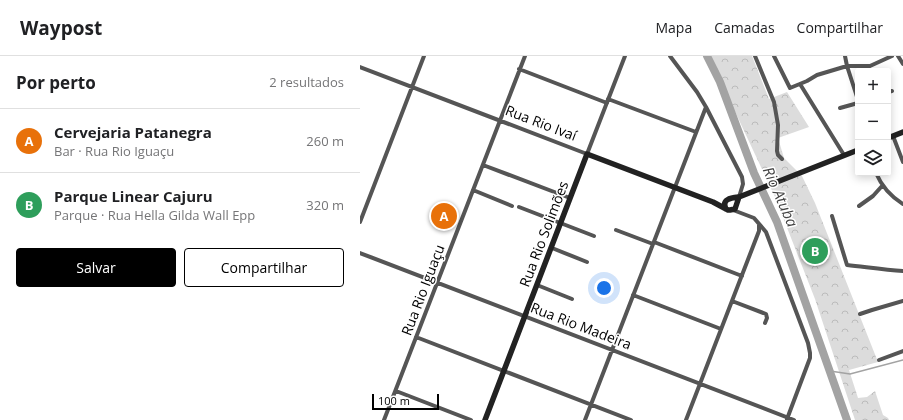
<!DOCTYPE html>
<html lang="pt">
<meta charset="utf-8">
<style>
:root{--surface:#fff;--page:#f6f6f6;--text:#202124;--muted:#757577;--line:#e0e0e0;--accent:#000}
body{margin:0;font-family:"Open Sans",sans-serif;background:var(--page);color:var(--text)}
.controls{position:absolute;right:12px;top:12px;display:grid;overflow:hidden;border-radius:4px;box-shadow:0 2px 10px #0003}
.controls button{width:36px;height:36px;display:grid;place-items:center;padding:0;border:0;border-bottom:1px solid var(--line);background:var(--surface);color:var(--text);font:20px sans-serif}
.scale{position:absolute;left:12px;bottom:10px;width:67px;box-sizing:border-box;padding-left:4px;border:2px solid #000;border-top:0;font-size:11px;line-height:14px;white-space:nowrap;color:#000;-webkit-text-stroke:3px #fff;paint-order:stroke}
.you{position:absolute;left:244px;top:232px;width:14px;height:14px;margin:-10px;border:3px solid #fff;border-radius:50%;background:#1a73e8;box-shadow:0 0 0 6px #1a73e833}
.badge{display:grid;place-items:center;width:26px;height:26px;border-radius:50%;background:var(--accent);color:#fff;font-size:13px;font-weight:700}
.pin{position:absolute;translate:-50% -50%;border:2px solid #fff;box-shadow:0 1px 4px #0006}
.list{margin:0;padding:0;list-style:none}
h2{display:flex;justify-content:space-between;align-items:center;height:52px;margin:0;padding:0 16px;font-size:17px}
h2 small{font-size:13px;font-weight:400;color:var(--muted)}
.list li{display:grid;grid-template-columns:26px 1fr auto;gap:12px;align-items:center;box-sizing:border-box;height:64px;padding:0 16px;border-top:1px solid var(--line)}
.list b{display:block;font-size:15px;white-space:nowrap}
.list p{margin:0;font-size:13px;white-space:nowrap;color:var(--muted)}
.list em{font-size:13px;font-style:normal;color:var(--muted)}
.actions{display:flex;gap:8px;padding:12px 16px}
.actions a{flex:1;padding:9px 0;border:1px solid var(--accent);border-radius:4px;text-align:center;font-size:14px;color:var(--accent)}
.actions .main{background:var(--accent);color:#fff}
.icon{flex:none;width:22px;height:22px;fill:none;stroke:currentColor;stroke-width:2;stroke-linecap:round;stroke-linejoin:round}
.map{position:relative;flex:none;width:543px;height:364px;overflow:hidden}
header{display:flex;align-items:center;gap:24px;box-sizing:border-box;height:56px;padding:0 20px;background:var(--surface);border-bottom:1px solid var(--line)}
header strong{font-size:19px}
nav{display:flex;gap:22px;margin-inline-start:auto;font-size:14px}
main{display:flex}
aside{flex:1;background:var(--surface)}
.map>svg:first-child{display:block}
.forest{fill:url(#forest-crowns)}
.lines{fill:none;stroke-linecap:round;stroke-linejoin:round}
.stream{stroke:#a3a3a3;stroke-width:1.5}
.river{stroke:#a3a3a3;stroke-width:8}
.street{stroke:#555;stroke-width:4}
.secondary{stroke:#222;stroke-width:5.5}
.labels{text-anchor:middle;stroke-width:3;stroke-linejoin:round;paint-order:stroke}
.street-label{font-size:14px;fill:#000;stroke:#fff}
.water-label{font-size:15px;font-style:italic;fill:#444;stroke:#fff}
</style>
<header>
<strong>Waypost</strong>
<nav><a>Mapa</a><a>Camadas</a><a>Compartilhar</a></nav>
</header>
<main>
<aside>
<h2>Por perto<small>2 resultados</small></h2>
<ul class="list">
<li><span class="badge" style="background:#e8710a">A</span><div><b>Cervejaria Patanegra</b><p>Bar · Rua Rio Iguaçu</p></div><em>260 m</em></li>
<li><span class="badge" style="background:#2e9e5b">B</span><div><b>Parque Linear Cajuru</b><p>Parque · Rua Hella Gilda Wall Epp</p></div><em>320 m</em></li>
</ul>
<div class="actions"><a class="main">Salvar</a><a>Compartilhar</a></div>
</aside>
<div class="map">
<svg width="543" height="364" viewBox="0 0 543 364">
<defs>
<pattern id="forest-crowns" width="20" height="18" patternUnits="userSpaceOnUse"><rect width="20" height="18" fill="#dcdcdc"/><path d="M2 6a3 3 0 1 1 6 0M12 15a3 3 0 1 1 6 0" fill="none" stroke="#bbb"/></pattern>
</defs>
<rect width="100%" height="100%" fill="#fff"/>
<path class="forest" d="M349,0H392L409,43L427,36L449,71L418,82L424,102L442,120L455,147L518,306L489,314L498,342L507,341L515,335L523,359L528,362L529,364H495L455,243L415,141Z"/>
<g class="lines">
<path class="stream" d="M470,315L490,318L543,304"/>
<path class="river" d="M347,0L360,26L394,117L417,166L487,364"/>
<path class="street" d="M310,0L337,36L346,51L382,121L383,128L379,141
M395,0L414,46L418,69L417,95L418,99L422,103
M414,0L430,32L447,25L457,19L487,10H510L532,0
M485,0L487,10L498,44
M538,0L543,8
M0,11L227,98L265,0
M159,13L247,47
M440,28L484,99
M528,36L532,35
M248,43L336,76
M480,52L498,47
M533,80L543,106
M123,109L210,142
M516,117C522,131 530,140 543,148
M113,134L152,150
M499,150L513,140L522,130
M159,151L234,180
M373,154L394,162L406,176L448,287L450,297V302L427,363
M472,160L487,209C506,211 524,214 543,215
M0,166L64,0
M256,174L293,188
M294,186L382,220
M192,192L227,206
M0,197L434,364
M177,229L212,243
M273,239L361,273
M372,245L406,258L407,262L405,267
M500,258L512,254L543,245
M56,281L271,364
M519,304L543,295
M36,335L111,364
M24,364L165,0
M225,364L346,51
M326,364L399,175V168"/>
<path class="secondary" d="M528,82L543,76
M366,153C361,143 371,142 379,141L498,94
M125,364L227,98L353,146L368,154H370L375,153L379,141"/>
</g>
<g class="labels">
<g class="street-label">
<text transform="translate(181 67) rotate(21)" y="5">Rua Rio Ivaí</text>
<text transform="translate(184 178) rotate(-69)" y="5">Rua Rio Solimões</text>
<text transform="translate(63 234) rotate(-69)" y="5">Rua Rio Iguaçu</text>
<text transform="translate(221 270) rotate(21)" y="5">Rua Rio Madeira</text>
</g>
<g class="water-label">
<text transform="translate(420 141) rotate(66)" y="5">Rio Atuba</text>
</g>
</g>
</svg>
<div class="controls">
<button>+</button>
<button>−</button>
<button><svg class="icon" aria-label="layers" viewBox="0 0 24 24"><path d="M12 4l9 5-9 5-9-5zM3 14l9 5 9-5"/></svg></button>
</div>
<div class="scale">100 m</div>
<div class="you"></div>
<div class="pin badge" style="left:84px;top:160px;background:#e8710a">A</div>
<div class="pin badge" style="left:455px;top:195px;background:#2e9e5b">B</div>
</div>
</main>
